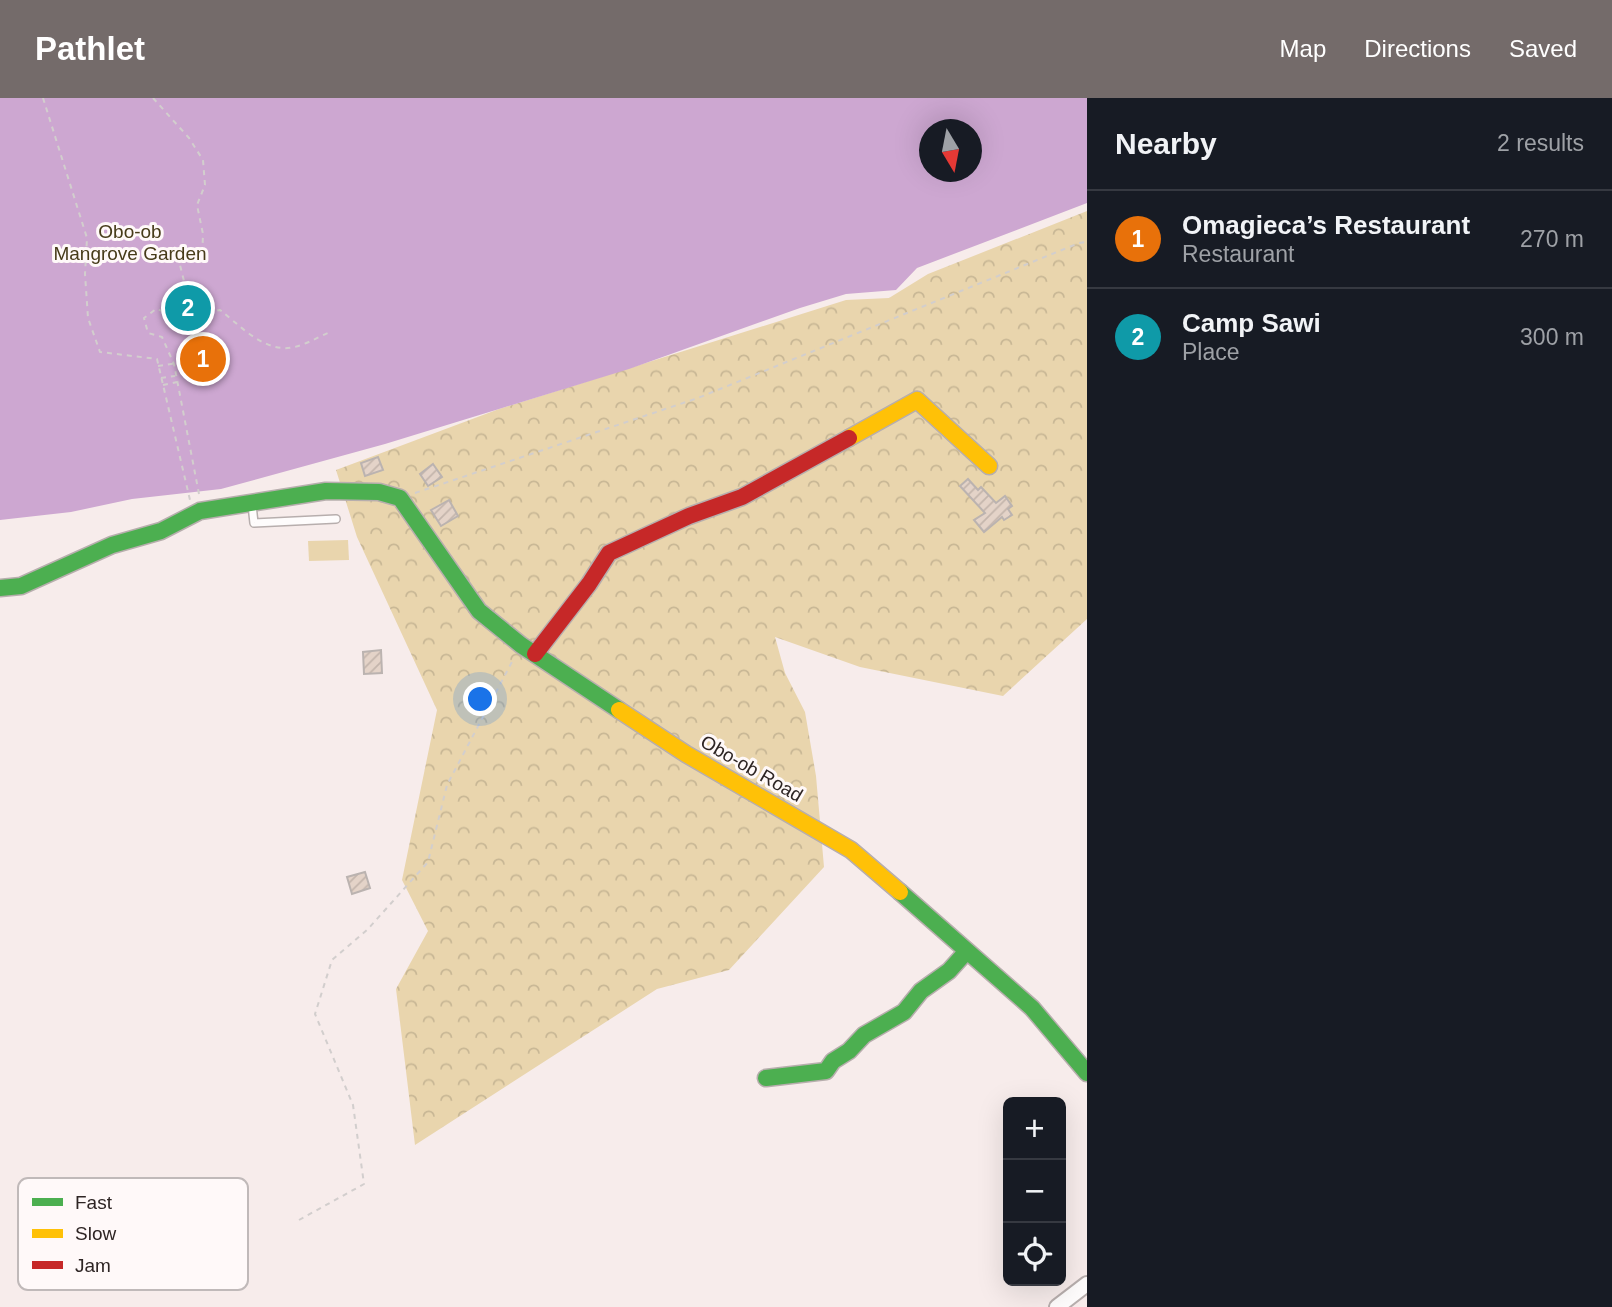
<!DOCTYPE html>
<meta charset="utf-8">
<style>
:root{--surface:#171b24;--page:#20242c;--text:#f1f3f6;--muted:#9ea1a6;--line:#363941;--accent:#746b6a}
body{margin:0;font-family:Arial,sans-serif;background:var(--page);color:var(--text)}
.controls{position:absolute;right:21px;bottom:21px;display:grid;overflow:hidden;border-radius:10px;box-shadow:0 7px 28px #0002}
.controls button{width:63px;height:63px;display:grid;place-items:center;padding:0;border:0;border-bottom:2px solid var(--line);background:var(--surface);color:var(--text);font:35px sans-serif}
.compass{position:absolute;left:919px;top:21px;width:63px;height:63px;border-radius:50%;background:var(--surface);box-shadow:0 7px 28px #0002;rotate:170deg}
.you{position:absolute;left:481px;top:602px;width:24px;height:24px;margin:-18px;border:5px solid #fff;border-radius:50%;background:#1a73e8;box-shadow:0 0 0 10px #1a73e833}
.badge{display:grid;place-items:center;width:46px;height:46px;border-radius:50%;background:var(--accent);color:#fff;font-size:23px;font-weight:700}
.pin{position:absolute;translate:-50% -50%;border:4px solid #fff;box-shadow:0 2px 7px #0006}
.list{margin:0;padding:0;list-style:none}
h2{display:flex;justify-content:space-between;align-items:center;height:91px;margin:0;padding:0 28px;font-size:30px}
h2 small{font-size:23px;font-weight:400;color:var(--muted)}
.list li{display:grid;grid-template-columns:46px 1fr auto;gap:21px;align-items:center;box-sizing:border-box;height:98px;padding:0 28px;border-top:2px solid var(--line)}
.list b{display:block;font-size:26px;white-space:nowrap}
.list p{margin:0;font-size:23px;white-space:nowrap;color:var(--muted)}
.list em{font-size:23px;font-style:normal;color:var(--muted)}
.icon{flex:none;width:38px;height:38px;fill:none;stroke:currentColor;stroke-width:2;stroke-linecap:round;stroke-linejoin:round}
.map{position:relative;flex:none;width:1087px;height:1209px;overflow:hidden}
header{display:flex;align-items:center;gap:42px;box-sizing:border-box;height:98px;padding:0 35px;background:var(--accent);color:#fff}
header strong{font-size:33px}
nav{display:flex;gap:38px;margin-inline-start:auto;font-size:24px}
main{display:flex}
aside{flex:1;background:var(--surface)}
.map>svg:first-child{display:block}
.green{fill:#e9d5ad}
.forest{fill:url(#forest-crowns)}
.water{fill:#cda7d1;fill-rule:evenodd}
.building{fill:url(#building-hatch);stroke:#bbb3b0;stroke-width:2}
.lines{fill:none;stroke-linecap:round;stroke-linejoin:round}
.lane-casing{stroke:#b7aead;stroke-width:10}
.street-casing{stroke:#b7aead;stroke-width:18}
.fast-casing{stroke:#b7aead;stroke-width:19}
.slow-casing{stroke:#b7aead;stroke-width:19}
.jam-casing{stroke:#b7aead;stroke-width:19}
.path{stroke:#d2cecd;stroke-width:2;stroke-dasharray:5 5;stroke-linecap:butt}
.lane{stroke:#fefcfc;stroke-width:7}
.street{stroke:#fefcfc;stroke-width:14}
.fast{stroke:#4caf50;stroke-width:16}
.slow{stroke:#ffc107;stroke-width:16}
.jam{stroke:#c62828;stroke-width:16}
.labels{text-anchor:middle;stroke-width:6;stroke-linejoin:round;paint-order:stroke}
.park-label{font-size:19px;fill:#473b1a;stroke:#fff9f9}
.street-label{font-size:19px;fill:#2e2524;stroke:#fff9f9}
.key{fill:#fff9f9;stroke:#c0b9b9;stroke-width:2}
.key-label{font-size:19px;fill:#2e2524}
</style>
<header>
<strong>Pathlet</strong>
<nav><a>Map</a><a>Directions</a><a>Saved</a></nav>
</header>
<main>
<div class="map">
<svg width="1087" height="1209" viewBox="0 0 1087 1209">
<defs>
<pattern id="forest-crowns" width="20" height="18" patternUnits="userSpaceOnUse" patternTransform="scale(1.75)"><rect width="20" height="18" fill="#e9d5ad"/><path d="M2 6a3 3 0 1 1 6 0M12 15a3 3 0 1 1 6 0" fill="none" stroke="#c8b795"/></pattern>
<pattern id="building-hatch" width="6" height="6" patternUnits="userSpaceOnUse" patternTransform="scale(1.75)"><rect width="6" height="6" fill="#e4d3c8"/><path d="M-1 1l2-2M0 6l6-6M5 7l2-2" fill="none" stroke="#c4b5ac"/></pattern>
</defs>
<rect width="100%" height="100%" fill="#f7eceb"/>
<path class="green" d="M348,442L349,462L309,463L308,443Z"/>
<path class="forest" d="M1087,113V521L1003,598L860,569L775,539L785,575L805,614L816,678L824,769L729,872L657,891L415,1047L396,891L428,833L402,782L437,612L357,439L336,372L499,311L846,202L889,200L928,176Z"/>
<path class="water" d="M0,0H1087V105L917,170L896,192L846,196L800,210L629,271L499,311L385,346L221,391L132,401L71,414L0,422ZM930,32H972V74H930Z"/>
<path class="building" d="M215,251L217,269L191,272L189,253Z
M378,359L383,372L365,378L361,365Z
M433,366L442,379L428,388L420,376Z
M968,381L978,392L981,389L996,405L1005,398L1012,408L1008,411L1012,417L1004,422L1002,419L984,434L974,422L985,415L960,388Z
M449,402L458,418L441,428L431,412Z
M381,552L382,575L364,576L363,554Z
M365,774L370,790L352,796L347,779Z"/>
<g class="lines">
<g class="lane-casing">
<path id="lane" d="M252,407L254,425L336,421"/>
</g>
<g class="street-casing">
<path id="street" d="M1057,1209L1087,1186"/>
</g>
<g class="fast-casing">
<path id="fast" d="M0,490L21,488L112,447L161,433L200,413L326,393L379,394L400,400L479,513L521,547L619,612
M900,794L1032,910L1087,975
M766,980L826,973L833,963L849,953L864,937L904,914L921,893L949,873L966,854"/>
</g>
<g class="slow-casing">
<path id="slow" d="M849,340L917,302L989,368
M619,612L686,656L851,752L900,794"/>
</g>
<g class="jam-casing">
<path id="jam" d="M535,556L589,486L609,455L689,418L742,399L849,340"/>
</g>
<path class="path" d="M43,0L87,140L85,176L88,220L100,254L157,261L190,402
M153,0L189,40L203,62L205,87L197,107L203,136L202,162L179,163L185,187L198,214
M158,268L185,264
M161,280L175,278
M163,287L177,284
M415,395L698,300L1079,145L1087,144
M199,396L174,266L162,239L148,235L144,220L156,211L183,219L220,212C237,225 258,248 282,250C297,252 316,240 330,234
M299,1122L364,1086L353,1007L315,916L332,862L368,831L428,764L447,687L514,560"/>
<use href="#lane" class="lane"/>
<use href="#street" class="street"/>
<use href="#fast" class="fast"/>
<use href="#slow" class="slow"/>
<use href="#jam" class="jam"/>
</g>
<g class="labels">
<g class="park-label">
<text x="130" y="140">Obo-ob<tspan x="130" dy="22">Mangrove Garden</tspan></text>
</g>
<g class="street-label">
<text transform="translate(752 670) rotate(30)" y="7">Obo-ob Road</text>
</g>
</g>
<rect x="18" y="1080" width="230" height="112" rx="10" class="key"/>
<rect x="32" y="1100" width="31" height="8" fill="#4caf50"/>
<rect x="32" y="1131" width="31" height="9" fill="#ffc107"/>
<rect x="32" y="1163" width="31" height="8" fill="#c62828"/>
<g class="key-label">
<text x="75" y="1111">Fast</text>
<text x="75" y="1142">Slow</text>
<text x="75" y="1174">Jam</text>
</g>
</svg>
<div class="controls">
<button>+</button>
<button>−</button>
<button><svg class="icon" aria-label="locate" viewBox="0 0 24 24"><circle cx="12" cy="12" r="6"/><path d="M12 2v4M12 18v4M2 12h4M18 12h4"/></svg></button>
</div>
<svg class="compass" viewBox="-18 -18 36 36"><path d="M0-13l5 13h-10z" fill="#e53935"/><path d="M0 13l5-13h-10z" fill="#9ea1a6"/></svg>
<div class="you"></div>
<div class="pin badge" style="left:203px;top:261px;background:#e8710a">1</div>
<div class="pin badge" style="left:188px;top:210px;background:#0f9aa8">2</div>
</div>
<aside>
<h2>Nearby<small>2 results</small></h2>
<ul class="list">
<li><span class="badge" style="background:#e8710a">1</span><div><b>Omagieca’s Restaurant</b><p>Restaurant</p></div><em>270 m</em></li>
<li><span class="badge" style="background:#0f9aa8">2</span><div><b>Camp Sawi</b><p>Place</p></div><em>300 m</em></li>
</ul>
</aside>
</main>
